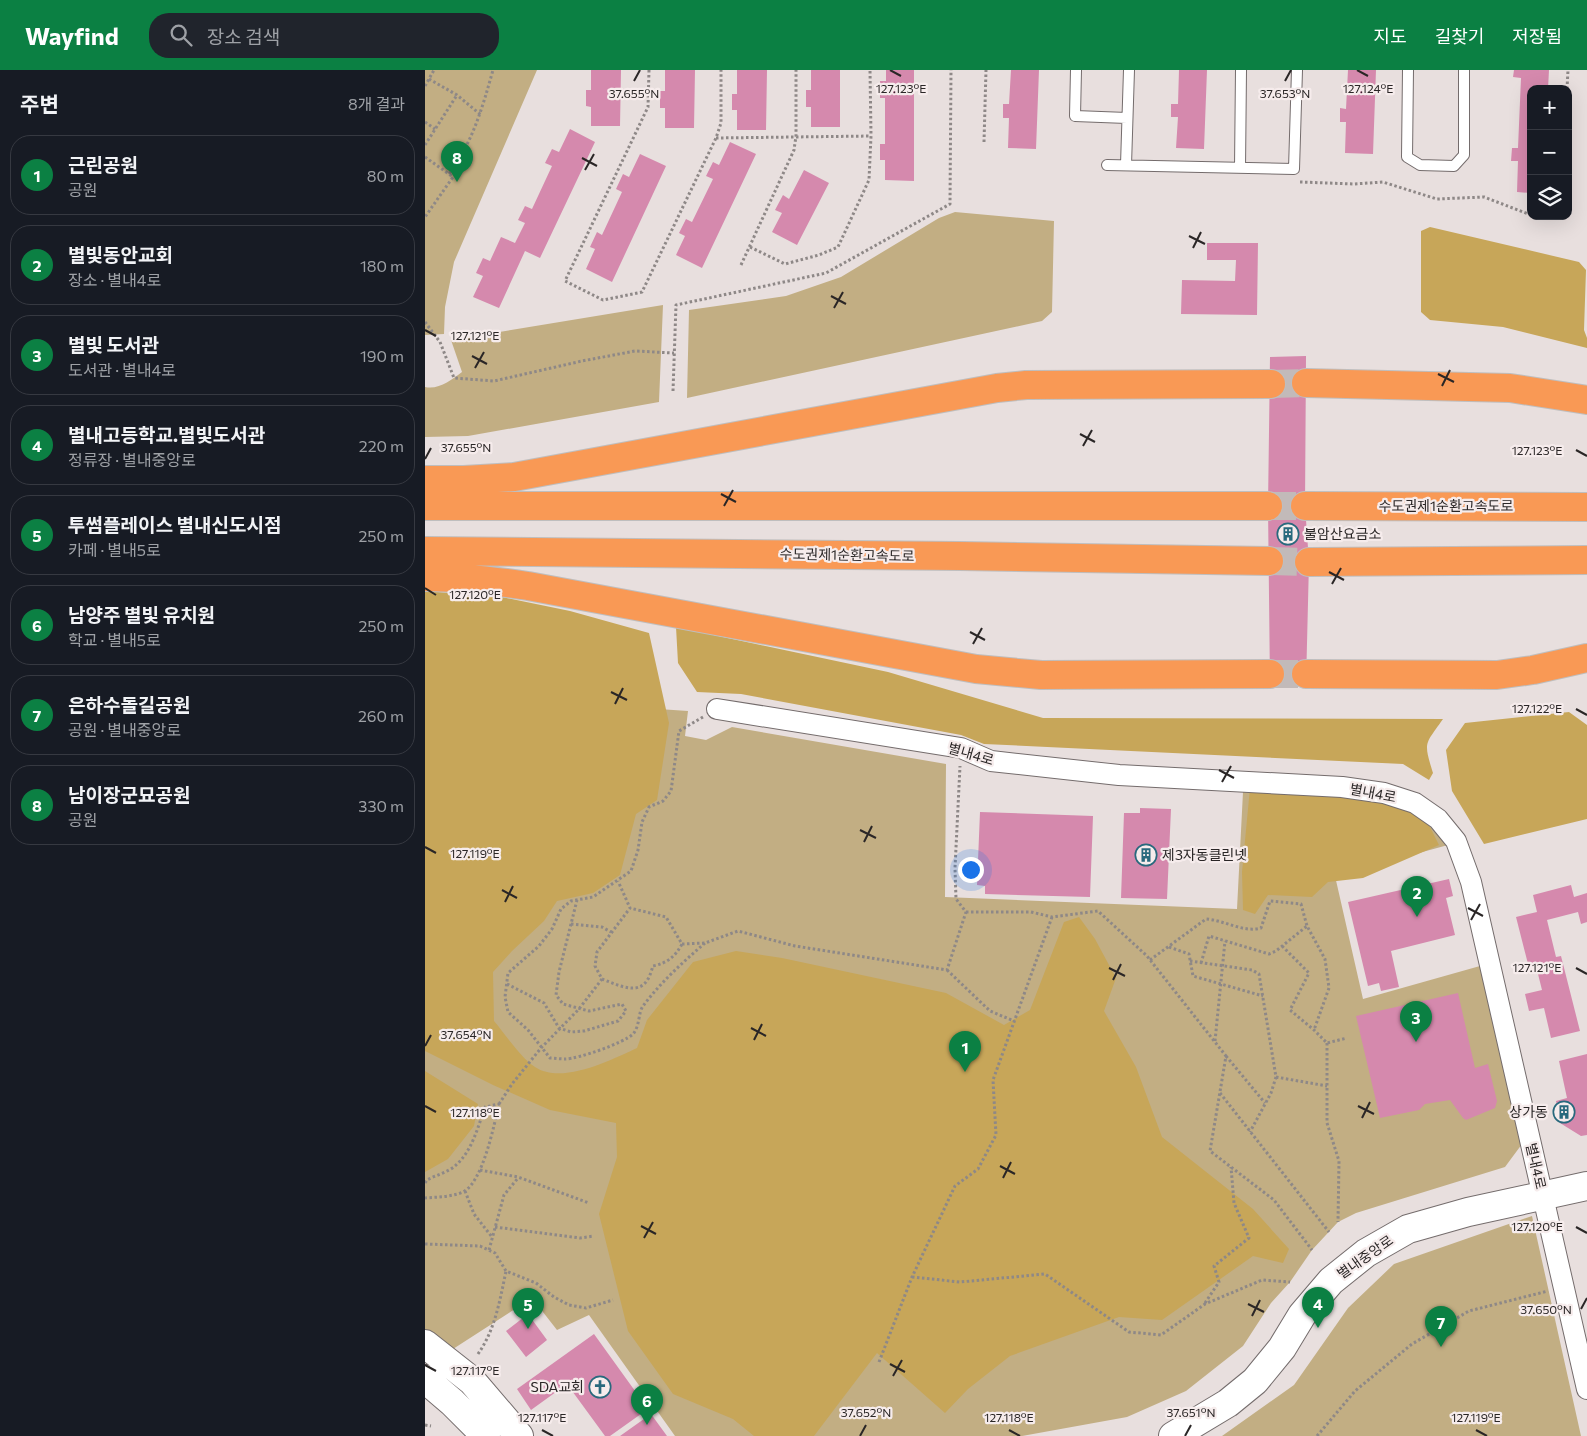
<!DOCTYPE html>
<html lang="ko">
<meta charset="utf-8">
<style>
:root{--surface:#171b24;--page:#20242c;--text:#f1f3f6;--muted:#9ea1a6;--line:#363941;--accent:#0b8043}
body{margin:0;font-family:Commissioner,"Noto Sans KR",sans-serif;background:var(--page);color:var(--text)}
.controls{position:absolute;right:15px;top:15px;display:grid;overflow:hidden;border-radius:10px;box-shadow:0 5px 20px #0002}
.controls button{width:45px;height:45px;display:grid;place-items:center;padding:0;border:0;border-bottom:1px solid var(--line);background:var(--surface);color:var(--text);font:25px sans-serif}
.you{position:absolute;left:545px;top:799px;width:18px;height:18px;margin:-12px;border:4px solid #fff;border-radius:50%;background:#1a73e8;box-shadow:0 0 0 8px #1a73e833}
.badge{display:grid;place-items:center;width:32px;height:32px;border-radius:50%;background:var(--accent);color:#fff;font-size:16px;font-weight:700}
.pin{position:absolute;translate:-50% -41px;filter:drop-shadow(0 1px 2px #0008)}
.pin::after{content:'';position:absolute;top:26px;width:18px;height:15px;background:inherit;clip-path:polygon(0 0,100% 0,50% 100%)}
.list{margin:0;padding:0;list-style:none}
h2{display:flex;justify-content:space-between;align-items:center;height:65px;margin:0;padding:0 20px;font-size:21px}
h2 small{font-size:16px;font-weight:400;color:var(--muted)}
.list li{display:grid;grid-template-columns:32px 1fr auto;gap:15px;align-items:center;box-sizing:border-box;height:80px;margin:0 10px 10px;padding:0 10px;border:1px solid var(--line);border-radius:20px}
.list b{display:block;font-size:19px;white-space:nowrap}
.list p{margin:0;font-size:16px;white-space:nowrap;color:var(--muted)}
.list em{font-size:16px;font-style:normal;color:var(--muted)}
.icon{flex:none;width:28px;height:28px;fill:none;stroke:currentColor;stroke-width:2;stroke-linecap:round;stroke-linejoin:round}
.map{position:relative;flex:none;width:1162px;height:1366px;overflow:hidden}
header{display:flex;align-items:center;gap:30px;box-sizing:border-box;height:70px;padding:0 25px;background:var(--accent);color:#fff}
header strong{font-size:24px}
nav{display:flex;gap:28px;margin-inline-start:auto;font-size:18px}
.search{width:350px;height:45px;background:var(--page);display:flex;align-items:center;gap:12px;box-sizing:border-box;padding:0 18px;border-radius:20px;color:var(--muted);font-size:19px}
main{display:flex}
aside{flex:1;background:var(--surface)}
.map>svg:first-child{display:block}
.green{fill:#c2ae83}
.forest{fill:#c7a659}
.building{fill:#d589ad}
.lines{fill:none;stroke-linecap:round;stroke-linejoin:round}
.highway-tunnel{stroke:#c2bab9;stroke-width:28;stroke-dasharray:28 14;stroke-linecap:butt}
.lane-casing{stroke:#746c6c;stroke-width:12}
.street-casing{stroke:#746c6c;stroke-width:22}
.secondary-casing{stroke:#746c6c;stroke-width:30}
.highway-casing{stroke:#bfbebe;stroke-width:30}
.path{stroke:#8e8887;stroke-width:3;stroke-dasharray:2.5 2.5;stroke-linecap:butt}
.lane{stroke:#fff;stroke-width:10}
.street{stroke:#fff;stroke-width:20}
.secondary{stroke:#fff;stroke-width:28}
.highway{stroke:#f99955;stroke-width:28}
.ticks{fill:none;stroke:#2a2626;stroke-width:2}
.labels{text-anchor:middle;stroke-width:4.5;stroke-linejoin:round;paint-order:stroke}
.street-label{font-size:14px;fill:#2a2626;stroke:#f6ecec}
.poi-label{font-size:14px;fill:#2a2626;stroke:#f6ecec;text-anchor:start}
.ticks-label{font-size:12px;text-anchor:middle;fill:#2a2626;stroke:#f6ecec;stroke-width:4.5;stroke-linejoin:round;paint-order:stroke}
</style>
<header>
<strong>Wayfind</strong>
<div class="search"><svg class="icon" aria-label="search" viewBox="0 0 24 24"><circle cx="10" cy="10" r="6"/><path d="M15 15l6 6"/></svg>장소 검색</div>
<nav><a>지도</a><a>길찾기</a><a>저장됨</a></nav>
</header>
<main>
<aside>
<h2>주변<small>8개 결과</small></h2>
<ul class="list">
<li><span class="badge">1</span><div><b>근린공원</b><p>공원</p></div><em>80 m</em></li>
<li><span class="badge">2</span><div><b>별빛동안교회</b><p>장소 · 별내4로</p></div><em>180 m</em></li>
<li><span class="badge">3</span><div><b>별빛 도서관</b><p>도서관 · 별내4로</p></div><em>190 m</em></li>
<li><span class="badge">4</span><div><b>별내고등학교.별빛도서관</b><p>정류장 · 별내중앙로</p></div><em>220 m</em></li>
<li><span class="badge">5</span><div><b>투썸플레이스 별내신도시점</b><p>카페 · 별내5로</p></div><em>250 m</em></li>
<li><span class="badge">6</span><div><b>남양주 별빛 유치원</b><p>학교 · 별내5로</p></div><em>250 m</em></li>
<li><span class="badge">7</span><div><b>은하수돌길공원</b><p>공원 · 별내중앙로</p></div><em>260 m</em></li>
<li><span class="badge">8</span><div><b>남이장군묘공원</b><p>공원</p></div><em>330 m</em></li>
</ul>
</aside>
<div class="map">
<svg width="1162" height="1366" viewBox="0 0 1162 1366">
<rect width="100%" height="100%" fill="#e8dfde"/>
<path class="green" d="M0,0H112L29,192L20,237L19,264L0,265Z
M530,142L629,151L627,242L617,251L262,328L264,240L361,226L416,207L514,148Z
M238,235L234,332L43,366L0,367V317C14,320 26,310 37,302L26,270Z
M0,623L263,641L260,666L281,670L307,657L521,694L520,827L812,839L818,722L937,730L998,749L1023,775L910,806L938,929L1055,896L1097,1074L1080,1097L931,1143L913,1152L887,1180L865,1212L846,1233L818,1276L761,1321L702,1347L597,1366H250L164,1245L132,1260L107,1228L28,1279L0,1259Z
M1107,1146L1156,1366H797L869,1315L923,1238L969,1194Z"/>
<path class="forest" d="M1005,157L1154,192L1161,200L1159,260L1162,268V278L1078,257L1005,250L996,242V161Z
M0,521L77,527L145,541L224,563L244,653L232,730L211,744L195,805L168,823L132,831L119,851L87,881L68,902L69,951C81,965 95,987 110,997C137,1015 186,990 212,978L222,950L268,892L311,881L357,888L521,923L579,955L605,940L639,852L654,847L670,869L691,908L679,941L711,997L737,1067L828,1139L864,1179L858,1193L828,1186L737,1250L694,1247L585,1286L543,1319L520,1343L452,1283L389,1366H329L308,1349L248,1324L203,1261L174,1144L192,1087L191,1053L125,1040L68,1015L0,981Z
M251,557L463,602L618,648L1018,649C1000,675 998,671 1008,703L1004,710L978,694L559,674L536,665L316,624L272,622L253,593Z
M1144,642L1162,655V749L1059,774L1027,721L1021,680L1040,653Z
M825,718L964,729L998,743L1014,775L938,808L903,812L887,827L843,825L830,844L818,840L817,802Z
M0,1001L53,1034L49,1056L23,1089L0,1102Z"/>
<path class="building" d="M166,0H196L195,56H166V37L161,36V20H166Z
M240,0H270L269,58H240V38H235V21H240Z
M312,0H342L341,60H312V40H307V24H312Z
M386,0H415V57H386V37H381V20H386Z
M461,0H489V111L460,110V90H455V74H460V28H455V11H461Z
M586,0H614L611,79L583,78L584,48H578V34H584Z
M754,0H782L779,79L751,78L753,47H746V34H753Z
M923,0H951L948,84L920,83L921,52H915V38L921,39Z
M1089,0H1124L1123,19H1106V123L1092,122L1093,91H1086L1087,78H1093L1096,8L1088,7Z
M145,59L170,72L115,188L100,181L74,238L48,227L58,206L51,203L58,188L65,191L76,167L90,173L100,153L93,150L100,136L107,139L127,96L120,93L127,79L134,82Z
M305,72L331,84L277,198L251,185L260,166L254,163L261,149L267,152L288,109L281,106L288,92L294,95Z
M215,84L241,96L187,212L161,199L170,179L165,177L172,162L177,165L197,122L191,119L198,104L204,107Z
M379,100L404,113L372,175L347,162L357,143L350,140L358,125L364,129Z
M782,173H833L832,245L756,244L757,210L810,211L811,190H782Z
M881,286L880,436L884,492L881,614H845L843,436L845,287Z
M715,738L746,739L742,829L696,828L699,743H715Z
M555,742L668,746L665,827L560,824V816L552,815Z
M1024,809L1028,826L1021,828L1030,865L966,881L974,917L956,921L954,913L943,916L923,832Z
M1146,815L1149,827L1162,823V852L1156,854L1153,842L1122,850L1131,887L1136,886L1155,961L1126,968L1119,938L1104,941L1100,924L1117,920L1110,892L1103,894L1091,847L1112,842L1108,825Z
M1033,923L1050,998L1063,994L1072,1031L1070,1038L1041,1050L1038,1048L1025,1030L1000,1034L994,1040L955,1048L931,946Z
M1162,984V1065L1156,1066L1135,1053L1131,1031L1142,1028L1134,991Z
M103,1244L122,1270L101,1287L81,1261Z
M169,1264L223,1339L185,1366H180L142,1314L106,1340L92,1319Z
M226,1344L242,1366H195Z"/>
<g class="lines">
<path class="highway-tunnel" d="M846,314L881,313
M843,436H880
M844,491L884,492
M845,604H881"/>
<g class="lane-casing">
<path id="lane" d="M651,0L650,46L702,48
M983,0L982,87L995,95L1029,96L1039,85V0
M682,95L869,99L872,0
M701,95L704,0
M815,98L816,0"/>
</g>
<g class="street-casing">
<path id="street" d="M292,639L536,678L566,691L694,705L917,717L959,723L990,733L1013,749L1031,771L1046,812L1162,1319"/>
</g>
<g class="secondary-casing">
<path id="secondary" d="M0,1274L47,1311L94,1366
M0,1309L27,1332L61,1366
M748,1366L803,1333L830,1311L857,1278L877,1245L906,1211L941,1183L983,1159L1043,1142L1162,1116"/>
</g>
<g class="highway-casing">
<path id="highway" d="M881,313L1085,318L1162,330
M0,410H39L89,407L572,318L601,315L846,314
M0,436H843
M880,436L1162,437
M0,481L535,486L844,491
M884,492L1162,490
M0,507C35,507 69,511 103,516L551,599L616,605L845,604
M881,604L1072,605L1108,600L1162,588"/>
</g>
<path class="path" d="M224,0L223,37L140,211L178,230L217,222L291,68L296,53V0
M4,9L32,25L56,45
M0,16L9,0
M1142,19L1143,0
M0,52L10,59
M291,68L446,66
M559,72L561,0
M0,75L32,25
M0,87L28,107L0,147
M24,104C48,71 57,39 68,0
M875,112L929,114L958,112L1012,129L1059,127L1106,145
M325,177L360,194L394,185L413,177L444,110L446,66L445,0
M316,195L369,80L371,66V0
M0,252L15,272L29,308L69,311L157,291L210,281L249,283
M248,321L251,235L401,203L525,134L526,0
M278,647L254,661L246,721L238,731L224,737L217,752L213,780L206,801L168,827L146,831L136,839L127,859L114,876L83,903L80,927L83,942L103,960L125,988C130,988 135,989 140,989C153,989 199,973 208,964C215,956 213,943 218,936C235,913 258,892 280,873
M541,842H606L627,847L673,841L722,886L801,986L785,1081L849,1130L887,1180
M146,854L177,857L186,862
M257,874L280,873L313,861L370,876L522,900L541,842L531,829L530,798L535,696
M857,876L884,903L865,940L889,960L902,973L922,968
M744,877L764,884L768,906L838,926
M725,890L781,849C799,850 818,863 836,858L845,831L876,834L882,856L900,889L904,918L889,960
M765,891L827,900L834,904L851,1007L846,1023L825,1062
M776,893L784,866L844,884L851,881L882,856
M522,900L565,941L589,951
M177,909C188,913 209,924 219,914C224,910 226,902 228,896C242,893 250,887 257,874L241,847L205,838
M82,914L119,933L134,958L146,962L159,961L193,951L201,941L197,934L164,941L138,934L131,925L134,902L152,830
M790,971L800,871
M902,973V1053L914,1091L913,1152
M801,986L840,1033
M851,1007L902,1016
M795,1023L904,1162
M74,1034L87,1014L116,978L154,939L177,909L170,896L172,882L205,838L193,811
M55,1100L93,1107L164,1133
M0,1113L2,1110C11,1105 24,1102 31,1095C47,1081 53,1057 60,1037L74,1034C69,1055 58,1112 38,1122C26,1127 13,1127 0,1128
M40,1121L49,1144L67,1167
M70,1157L155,1168L169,1166
M0,1174L55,1176L70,1183L81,1201L111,1213L129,1227L144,1235L161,1238L188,1230
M64,1180L79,1125L93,1108
M487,1207L535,1212L620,1204L704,1262L736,1265L780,1234L837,1210L865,1212
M780,1233L794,1212L789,1196L824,1168L809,1133L806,1097
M53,1284C70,1260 75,1230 81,1201
M454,1292L487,1207L530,1116L553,1099L571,1065L568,1010L627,847
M0,1355L6,1356
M892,1366L930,1321L987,1274L1044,1241L1123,1221"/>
<use href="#lane" class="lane"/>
<use href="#street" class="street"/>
<use href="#secondary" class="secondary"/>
<use href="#highway" class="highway"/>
</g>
<path class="ticks" d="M465,0L476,6M932,0L943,6M209,11L215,0M860,11L866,0M157,88L172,96M160,100L169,84M764,166L780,174M768,178L776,162M406,226L421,234M409,238L418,222M0,260L11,266M47,286L62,294M50,298L59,282M1013,304L1029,312M1017,316L1025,300M655,364L670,372M658,376L667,360M1151,380L1162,386M0,389L6,378M296,424L311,432M299,436L308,420M904,502L919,510M907,514L916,498M0,518L11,525M545,562L560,570M548,574L557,558M186,622L202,630M190,634L198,618M1151,639L1162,645M794,700L809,708M797,712L806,696M435,760L451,768M439,772L447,756M0,777L11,783M77,820L92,828M80,832L88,816M1043,838L1058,846M1046,850L1055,834M684,898L700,906M1151,898L1162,904M688,910L696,894M326,958L341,966M329,970L337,954M0,976L6,965M0,1036L11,1042M933,1036L949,1044M937,1048L945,1032M575,1096L590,1104M578,1108L586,1092M216,1156L231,1164M1151,1157L1162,1163M219,1168L228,1152M823,1234L839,1242M1156,1239L1162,1228M827,1246L835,1230M465,1294L480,1302M0,1295L11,1301M468,1306L477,1290M117,1360L128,1366M584,1360L595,1366M1051,1360L1062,1366M435,1366L441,1355M760,1366L766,1355"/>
<defs>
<g id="building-ring" transform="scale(1.125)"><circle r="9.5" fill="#f6ecec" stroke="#28697d" stroke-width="1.5"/><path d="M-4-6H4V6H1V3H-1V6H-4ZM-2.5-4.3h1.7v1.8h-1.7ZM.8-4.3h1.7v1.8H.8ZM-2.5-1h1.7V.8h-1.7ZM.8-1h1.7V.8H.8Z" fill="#28697d"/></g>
<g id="church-ring" transform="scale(1.125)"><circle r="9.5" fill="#f6ecec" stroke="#28697d" stroke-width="1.5"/><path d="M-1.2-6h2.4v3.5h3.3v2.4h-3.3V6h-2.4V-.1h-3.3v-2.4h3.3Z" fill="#28697d"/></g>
</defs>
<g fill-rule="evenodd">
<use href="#building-ring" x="863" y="464"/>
<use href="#building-ring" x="721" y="785"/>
<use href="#building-ring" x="1139" y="1042"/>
<use href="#church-ring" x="175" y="1317"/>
</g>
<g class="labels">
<g class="street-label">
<text x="1021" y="441">수도권제1순환고속도로</text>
<text transform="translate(422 485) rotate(1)" y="5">수도권제1순환고속도로</text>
<text transform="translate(546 684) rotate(16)" y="5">별내4로</text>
<text transform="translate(948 723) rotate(11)" y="5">별내4로</text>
<text transform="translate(1111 1096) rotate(77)" y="5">별내4로</text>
<text transform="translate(940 1187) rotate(-35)" y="5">별내중앙로</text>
</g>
<g class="poi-label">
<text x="879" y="469">불암산요금소</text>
<text x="737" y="790">제3자동클린넷</text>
<text x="1123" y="1047" text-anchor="end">상가동</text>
<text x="159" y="1322" text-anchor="end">SDA교회</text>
</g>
</g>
<g class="ticks-label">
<text x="476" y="23">127.123°E</text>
<text x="943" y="23">127.124°E</text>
<text x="209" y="28">37.655°N</text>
<text x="860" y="28">37.653°N</text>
<text x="50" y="270">127.121°E</text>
<text x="41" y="382">37.655°N</text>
<text x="1112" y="385">127.123°E</text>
<text x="50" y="529">127.120°E</text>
<text x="1112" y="643">127.122°E</text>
<text x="50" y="788">127.119°E</text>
<text x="1112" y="902">127.121°E</text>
<text x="41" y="969">37.654°N</text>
<text x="50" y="1047">127.118°E</text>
<text x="1112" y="1161">127.120°E</text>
<text x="1121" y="1244">37.650°N</text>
<text x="50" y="1305">127.117°E</text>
<text x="441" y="1347">37.652°N</text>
<text x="766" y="1347">37.651°N</text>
<text x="117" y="1352">127.117°E</text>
<text x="584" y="1352">127.118°E</text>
<text x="1051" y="1352">127.119°E</text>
</g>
</svg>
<div class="controls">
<button>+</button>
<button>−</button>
<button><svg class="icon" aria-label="layers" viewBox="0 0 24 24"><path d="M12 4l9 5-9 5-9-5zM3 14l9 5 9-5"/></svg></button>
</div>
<div class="you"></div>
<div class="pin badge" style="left:540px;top:1002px">1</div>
<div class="pin badge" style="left:992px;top:847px">2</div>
<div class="pin badge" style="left:991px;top:972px">3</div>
<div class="pin badge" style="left:893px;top:1258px">4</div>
<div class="pin badge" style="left:103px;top:1259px">5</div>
<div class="pin badge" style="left:222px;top:1355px">6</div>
<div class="pin badge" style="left:1016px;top:1277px">7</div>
<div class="pin badge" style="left:32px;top:112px">8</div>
</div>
</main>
